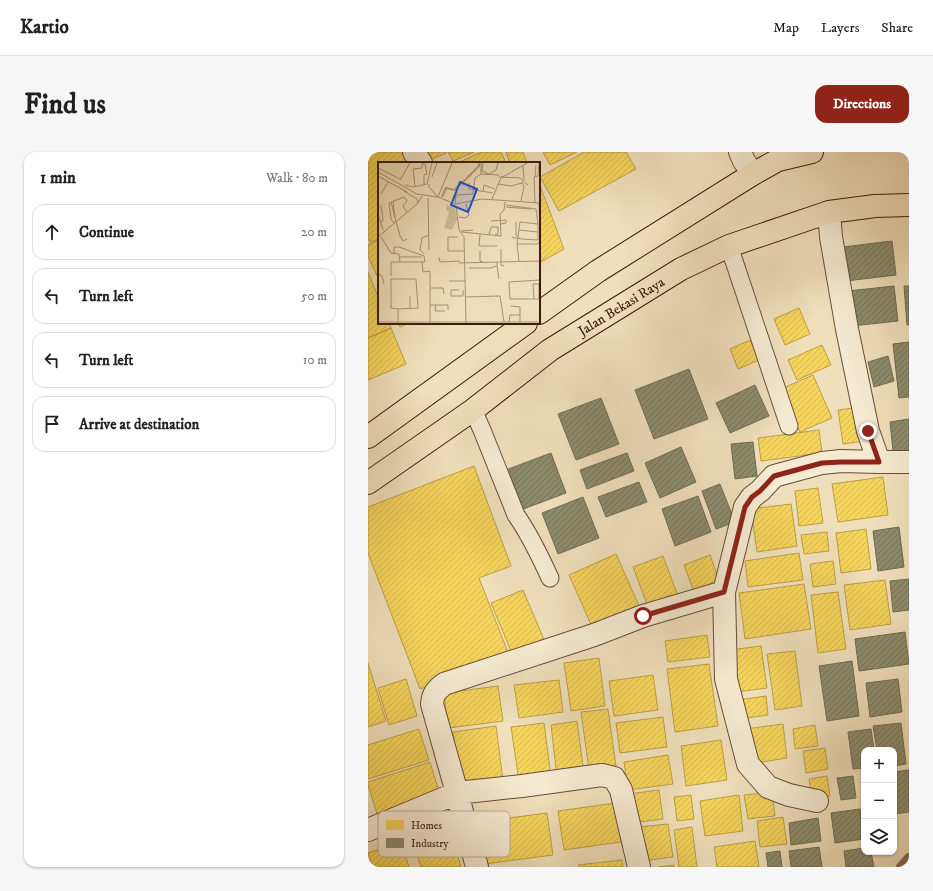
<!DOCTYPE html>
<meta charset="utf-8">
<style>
:root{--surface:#fff;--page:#f6f6f6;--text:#202124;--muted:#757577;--line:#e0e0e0;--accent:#8f2418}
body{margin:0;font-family:"IM FELL DW Pica",serif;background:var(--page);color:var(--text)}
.controls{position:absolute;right:12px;bottom:12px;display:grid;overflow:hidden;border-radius:8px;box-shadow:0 1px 3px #0004}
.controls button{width:36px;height:36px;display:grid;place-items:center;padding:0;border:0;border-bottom:1px solid var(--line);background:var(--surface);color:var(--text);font:20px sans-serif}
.stop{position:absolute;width:12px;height:12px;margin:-9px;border:3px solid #8f2418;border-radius:50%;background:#fff}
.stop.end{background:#8f2418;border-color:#fff;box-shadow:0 1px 4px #0008}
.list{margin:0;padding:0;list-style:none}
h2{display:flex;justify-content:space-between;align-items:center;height:52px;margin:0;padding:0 16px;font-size:17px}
h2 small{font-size:13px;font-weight:400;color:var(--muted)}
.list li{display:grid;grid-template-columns:26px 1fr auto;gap:12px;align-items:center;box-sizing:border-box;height:56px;margin:0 8px 8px;padding:0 8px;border:1px solid var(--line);border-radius:12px}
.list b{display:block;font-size:15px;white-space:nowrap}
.list em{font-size:13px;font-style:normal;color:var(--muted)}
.icon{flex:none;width:22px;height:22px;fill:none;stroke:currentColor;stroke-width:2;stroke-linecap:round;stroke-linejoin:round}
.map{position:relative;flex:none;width:541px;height:715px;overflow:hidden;border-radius:12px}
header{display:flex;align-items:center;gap:24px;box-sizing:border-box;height:56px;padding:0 20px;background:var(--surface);border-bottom:1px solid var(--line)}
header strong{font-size:19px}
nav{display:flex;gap:22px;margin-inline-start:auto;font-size:14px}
.intro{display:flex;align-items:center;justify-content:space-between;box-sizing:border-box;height:96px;padding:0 24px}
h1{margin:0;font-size:28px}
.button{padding:10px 18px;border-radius:12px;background:var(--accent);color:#fff;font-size:14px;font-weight:700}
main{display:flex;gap:24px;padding:0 24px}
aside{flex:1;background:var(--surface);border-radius:12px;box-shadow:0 1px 3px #0004}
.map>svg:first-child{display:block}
.homes{fill:url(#homes-hatch);stroke:#bd9e45}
.industry{fill:url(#industry-hatch);stroke:#736a51}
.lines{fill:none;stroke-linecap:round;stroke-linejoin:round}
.stream{stroke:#816952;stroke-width:10}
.lane-casing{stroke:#664d39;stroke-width:19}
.street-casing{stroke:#664d39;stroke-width:24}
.highway-casing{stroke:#391c0e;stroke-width:24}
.lane{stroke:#f5ead2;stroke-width:17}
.street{stroke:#f5ead2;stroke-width:22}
.highway{stroke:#efdfba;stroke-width:22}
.route{stroke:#8f2418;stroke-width:5}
.labels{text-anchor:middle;stroke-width:4;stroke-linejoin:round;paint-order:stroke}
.street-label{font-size:14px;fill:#391c0e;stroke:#f5ead2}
.inset-river{fill:none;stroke:#b19d80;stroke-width:2}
.inset-road{fill:none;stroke:#a69175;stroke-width:1}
.view{fill:#1d4ed8;fill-opacity:0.15;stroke:#1d4ed8;stroke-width:2}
.inset-edge{fill:none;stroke:#391c0e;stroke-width:2}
.key{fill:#f5ead2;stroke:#bdac97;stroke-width:1}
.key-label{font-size:11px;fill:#391c0e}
</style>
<header>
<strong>Kartio</strong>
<nav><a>Map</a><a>Layers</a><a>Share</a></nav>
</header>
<div class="intro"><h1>Find us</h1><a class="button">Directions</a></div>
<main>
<aside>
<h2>1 min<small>Walk · 80 m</small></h2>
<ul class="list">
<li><svg class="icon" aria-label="ahead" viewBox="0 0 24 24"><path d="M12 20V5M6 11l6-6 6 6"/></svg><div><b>Continue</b></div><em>20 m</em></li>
<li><svg class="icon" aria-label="left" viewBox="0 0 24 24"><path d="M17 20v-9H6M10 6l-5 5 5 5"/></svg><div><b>Turn left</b></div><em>50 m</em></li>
<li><svg class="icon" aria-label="left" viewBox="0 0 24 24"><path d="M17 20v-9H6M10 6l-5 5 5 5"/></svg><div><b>Turn left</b></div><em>10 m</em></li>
<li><svg class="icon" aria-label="arrive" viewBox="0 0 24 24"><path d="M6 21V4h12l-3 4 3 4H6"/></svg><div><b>Arrive at destination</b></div></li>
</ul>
</aside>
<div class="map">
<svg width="541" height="715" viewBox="0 0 541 715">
<defs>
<pattern id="homes-hatch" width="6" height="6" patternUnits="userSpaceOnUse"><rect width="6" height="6" fill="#f6d55c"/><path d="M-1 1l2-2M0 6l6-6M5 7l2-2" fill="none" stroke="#d4b64f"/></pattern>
<pattern id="industry-hatch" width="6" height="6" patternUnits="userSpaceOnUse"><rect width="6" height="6" fill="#8c8c6e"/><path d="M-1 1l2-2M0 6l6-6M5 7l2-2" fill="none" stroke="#737259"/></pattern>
</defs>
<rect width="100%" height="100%" fill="#efdfba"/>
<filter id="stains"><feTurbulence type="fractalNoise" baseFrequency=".005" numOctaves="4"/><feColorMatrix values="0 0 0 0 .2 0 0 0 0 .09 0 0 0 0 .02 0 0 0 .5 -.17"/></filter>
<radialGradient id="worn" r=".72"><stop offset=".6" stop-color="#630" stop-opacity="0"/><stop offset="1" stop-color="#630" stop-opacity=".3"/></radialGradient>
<path class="homes" d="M4,0H39L43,11H11V87L2,90L0,86V2Z
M51,0H78V1L58,10Z
M80,0H106L85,9Z
M113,0H133L138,11H90Z
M138,0H155L159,11H142Z
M175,0H209L182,13Z
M216,0H258L268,17L191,59L172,25Z
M171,31L196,97L171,111Z
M11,88V128L0,104V93Z
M0,120L11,147V171H21L23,176L0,186Z
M431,156L442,182L417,193L406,167Z
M30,171H41L32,175Z
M23,176L38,212L0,228V186Z
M382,188L391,208L370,217L362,197Z
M454,193L463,213L429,228L420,208Z
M445,223L464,266L432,280L413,237Z
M493,255L497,289L475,292L470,258Z
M451,278L454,301L393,309L390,286Z
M106,314L143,414L111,426L141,503L52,537L0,401V355Z
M515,325L520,363L470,370L464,332Z
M450,336L455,371L431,374L427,339Z
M423,352L429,394L389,400L383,357Z
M498,377L503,417L473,421L468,381Z
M459,380L461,399L436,402L433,383Z
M431,401L435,428L380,435L377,409Z
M248,402L272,456L225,477L201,423Z
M342,403L352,431L326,440L316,413Z
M295,404L310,444L280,455L265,415Z
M465,409L468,432L445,435L442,412Z
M517,428L523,472L482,478L476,433Z
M436,432L443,477L377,487L371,441Z
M155,438L177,490L145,504L123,451Z
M470,440L478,497L450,501L443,443Z
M339,483L342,505L300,510L297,489Z
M393,494L399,536L368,540L362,498Z
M427,499L434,554L407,558L399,502Z
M231,506L237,554L203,559L196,511Z
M0,511L18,569L0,575Z
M341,512L350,574L307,580L299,517Z
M285,523L290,558L246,564L241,529Z
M38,527L49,564L21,573L10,536Z
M191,528L195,560L151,566L146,533Z
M130,534L135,569L80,576L76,541Z
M398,544L400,563L372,567L370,548Z
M240,557L248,614L221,618L213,560Z
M295,565L299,595L252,601L248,571Z
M209,569L216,621L189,625L183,573Z
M176,571L183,625L151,629L143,575Z
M415,572L419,606L382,612L377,577Z
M447,573L450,594L427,597L425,577Z
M128,574L135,629L92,634L85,580Z
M51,577L61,608L0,627V593Z
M353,588L359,628L318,634L313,594Z
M457,596L460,617L438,621L435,599Z
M300,603L305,632L260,638L256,610Z
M62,610L73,646L10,665L0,633V630Z
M459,624L462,644L444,646L441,627Z
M291,638L295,667L264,671L260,642Z
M404,640L407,664L380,667L376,643Z
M323,643L326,667L309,669L306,645Z
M371,643L375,679L337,684L332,649Z
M248,651L253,690L196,698L190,659Z
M179,661L185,703L117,712L111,670Z
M415,665L419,692L392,695L389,669Z
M300,672L305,705L275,709L271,675Z
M324,675L329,715H311L306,678Z
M83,683L93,715H53L46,694Z
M387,689L391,715H349L346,695Z
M33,690L41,715H4L0,701Z
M254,708L255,715H211L210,713Z
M306,713V715H290Z"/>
<path class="industry" d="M524,89L528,123L478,129L475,95Z
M526,134L530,169L484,174L480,139Z
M536,134H541V173H539Z
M541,190V245L531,246L525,192Z
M520,204L526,229L506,235L500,210Z
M321,217L340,267L286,287L267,238Z
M387,233L401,264L362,281L348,251Z
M233,246L251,292L208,308L190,262Z
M541,267V307L526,309L522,270Z
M385,290L389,324L367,327L363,292Z
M313,295L328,330L292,346L277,311Z
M183,301L198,341L150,359L135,319Z
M259,301L266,319L219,337L212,318Z
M271,330L279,350L238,365L230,345Z
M352,332L367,370L348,377L334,339Z
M330,344L343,380L307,394L294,357Z
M215,345L231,386L190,402L174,361Z
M531,375L536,415L510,419L505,379Z
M541,427V458L525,460L522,429Z
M537,480L541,512L491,519L487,487Z
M484,509L491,564L459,569L451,514Z
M530,527L534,560L502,565L498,531Z
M533,571L538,612L526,614V598H509L505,574Z
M503,577L506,598H496V616L485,617L480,580Z
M541,618V660L526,662V620Z
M485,624L488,646L473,648L469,626Z
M492,657L496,687L467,691L463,661Z
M450,666L453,689L423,693L421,671Z
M451,695L454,715H423L421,699Z
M496,696V700H503L506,715H478L476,699Z
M412,699L414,715H400L398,701Z"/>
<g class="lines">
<path class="stream" d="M533,715L541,706"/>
<g class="lane-casing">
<path id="lane" d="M361,94L421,274
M105,258L114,278L148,363C162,383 172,404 182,426"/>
</g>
<g class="street-casing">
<path id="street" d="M46,0L53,11
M372,0L376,9L385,22
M511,310H541
M449,649L421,643L400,635L380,612L358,527L356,440L377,355L384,345L392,339L406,324L454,311L473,309L511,310L500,279L479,177L463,85L461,60
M0,678L89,641L154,634L234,623L246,626L253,638L271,715
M109,715L89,641L64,552C65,541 68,539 76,532L226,483L275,464L356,440"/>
</g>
<g class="highway-casing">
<g id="highway">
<path d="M171,161L230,119L385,22L410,8L444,0"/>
<path d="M0,285L158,171"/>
<path id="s1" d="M0,331L105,258L182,198L313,117L361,94L461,60L507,54L541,53"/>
</g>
</g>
<use href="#lane" class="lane"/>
<use href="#street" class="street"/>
<use href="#highway" class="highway"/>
</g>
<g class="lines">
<path class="route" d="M275,464L356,440L377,355L384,345L392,339L406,324L454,311L473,310H511L500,279"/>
</g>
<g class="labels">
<g class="street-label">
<text dy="5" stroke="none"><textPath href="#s1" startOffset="309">Jalan Bekasi Raya</textPath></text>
</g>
</g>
<g transform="translate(10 10)">
<rect width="162" height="162" fill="#efdfba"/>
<path d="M69,43L77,46L79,58L74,68L66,66L71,50L68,48Z" fill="#d0be9d"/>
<path class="inset-river" d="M64,35L68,26L76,28L87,18L101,4V1"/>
<path class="inset-road" d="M103,1V12L120,13L123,16M105,1L104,9L111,12L118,8L120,1M145,4L146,18M0,6L22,17M0,10L39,32L60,35L77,42L104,37L162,41M0,14L29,30M54,15L59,1M123,15L142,16L150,23M157,15L158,3M22,18L32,1M91,21V27L115,31M51,22V25L60,35L74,1M120,22L133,24L144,21M27,23L35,25L49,22L54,1M37,25L35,7L44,6V2H47L49,12L46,13V23M26,29L39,37L40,41M105,29L106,23L117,27M3,32L10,20M50,36L51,88M114,37L123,16L149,1M15,39L17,56M143,39L146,25L144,20M13,40L22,74L25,79L29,77M157,40L156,15L160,14L161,1M161,40L162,70M77,41L78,33L95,32L97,16L103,12M128,43L158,47L160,62M78,44L81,68L86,75L88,161M128,45L153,47M0,52L5,68M81,55L87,56L91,53L88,42M113,59L128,58V61L123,62M138,60V73L140,75M2,61L5,59L3,43M16,61L13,57L11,41L26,35L29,39L25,44L29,50M141,68L160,70M83,69L95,68M84,70L123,74L122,52L126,48L127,40M102,72L101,84H119M111,73L113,65H120V72H117M0,75L40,41L44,34M3,75L13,91L21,92L22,100H44L45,110L52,109V161M80,75H70V89H86M134,75L136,76H140L144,77L160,78V62L142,60L140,75V76L139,82L141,100M139,82H160L162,78M123,87V103L126,104M102,89V99L105,100M16,91V85H21L46,94L47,100H44M46,92L42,88L44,76L51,73M22,95H44M61,95L62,100L82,99M81,101L162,99M119,104L121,117M91,106H112L119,104V100M0,112L4,114L6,122M13,114V100H22M162,118L131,120L132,137H162M71,119H88M161,121V137M53,126H65L66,132M81,128H73V134H85V128M32,134V147M88,135L122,134L126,160M156,137L155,122H161M52,143H58L57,149H67M58,143H70V148M133,144L142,145V160M0,160H162M131,160L132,153H142M20,161V147L40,146L38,117H13V146L20,147"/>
<path class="view" d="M82,20L99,27L90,50L73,43Z"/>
<rect width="162" height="162" class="inset-edge"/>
</g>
<rect x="10" y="659" width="132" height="46" rx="6" class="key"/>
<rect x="18" y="668" width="18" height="10" fill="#f6d55c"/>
<rect x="18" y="686" width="18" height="10" fill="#8c8c6e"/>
<g class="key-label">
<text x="43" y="677">Homes</text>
<text x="43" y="695">Industry</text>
</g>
<rect width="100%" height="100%" filter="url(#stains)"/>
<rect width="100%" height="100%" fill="url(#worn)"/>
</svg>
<div class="controls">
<button>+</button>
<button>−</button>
<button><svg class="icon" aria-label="layers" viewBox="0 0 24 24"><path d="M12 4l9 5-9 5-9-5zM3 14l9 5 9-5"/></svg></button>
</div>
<div class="stop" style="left:275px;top:464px"></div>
<div class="stop end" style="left:500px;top:279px"></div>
</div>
</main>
